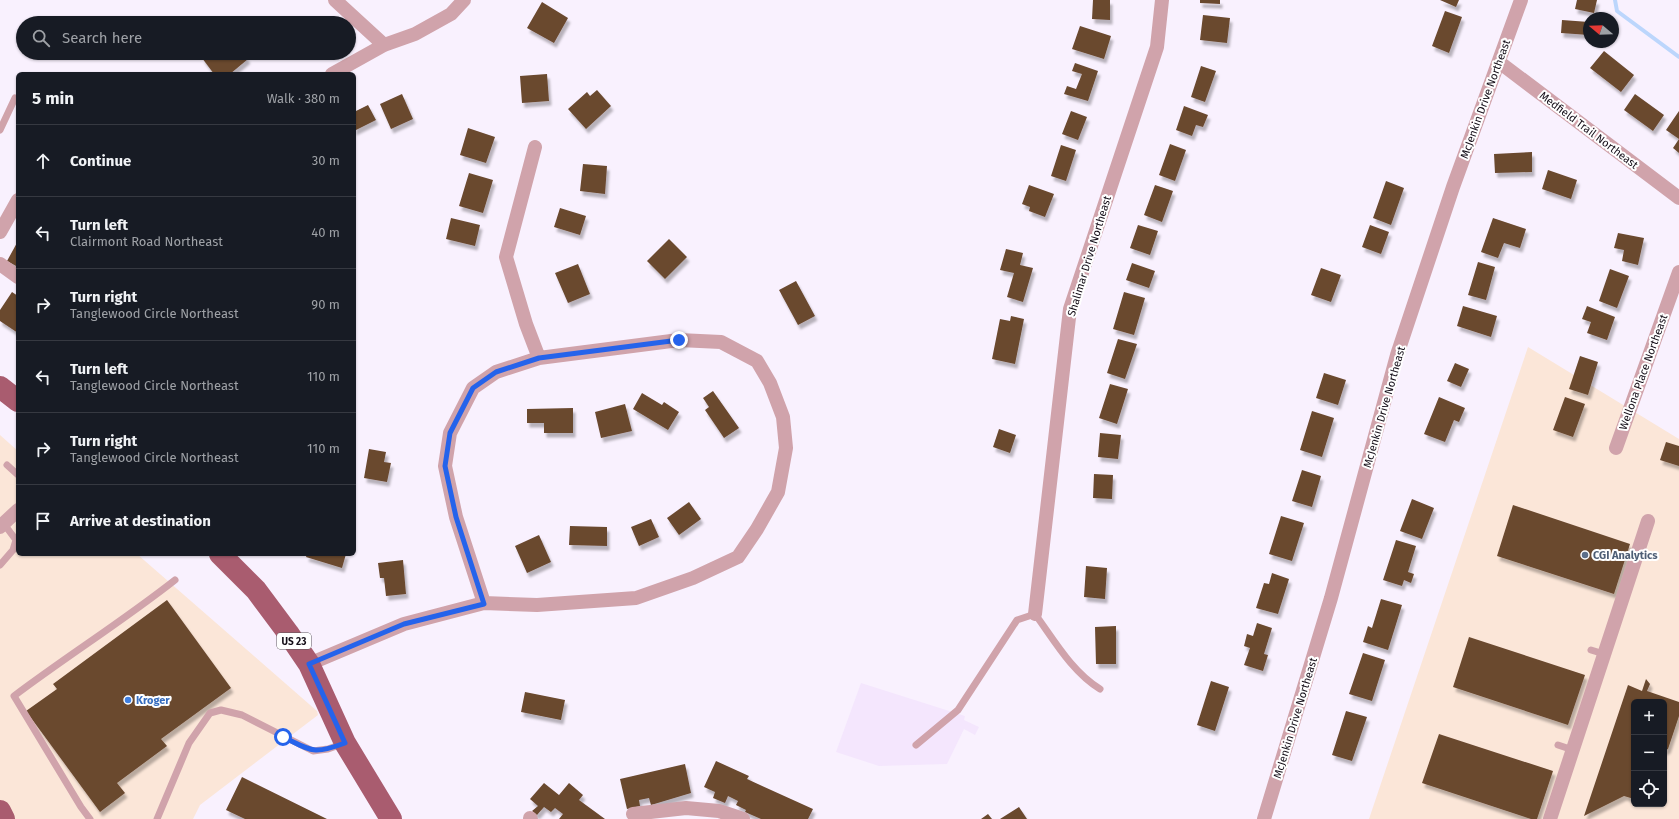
<!DOCTYPE html>
<meta charset="utf-8">
<style>
:root{--surface:#171b24;--page:#242831;--text:#f1f3f6;--muted:#9ea1a6;--line:#363941}
body{margin:0;font-family:"Fira Sans",sans-serif;background:var(--page);color:var(--text)}
.controls{position:absolute;right:12px;bottom:12px;display:grid;overflow:hidden;border-radius:6px;box-shadow:0 1px 3px #0004}
.controls button{width:36px;height:36px;display:grid;place-items:center;padding:0;border:0;border-bottom:1px solid var(--line);background:var(--surface);color:var(--text);font:20px sans-serif}
.compass{position:absolute;left:1583px;top:12px;width:36px;height:36px;border-radius:50%;background:var(--surface);box-shadow:0 1px 3px #0004;rotate:289deg}
.stop{position:absolute;width:12px;height:12px;margin:-9px;border:3px solid #2563eb;border-radius:50%;background:#fff}
.stop.end{background:#2563eb;border-color:#fff;box-shadow:0 1px 4px #0008}
.list{margin:0;padding:0;list-style:none}
h2{display:flex;justify-content:space-between;align-items:center;height:52px;margin:0;padding:0 16px;font-size:17px}
h2 small{font-size:13px;font-weight:400;color:var(--muted)}
.list li{display:grid;grid-template-columns:26px 1fr auto;gap:12px;align-items:center;box-sizing:border-box;height:72px;padding:0 16px;border-top:1px solid var(--line)}
.list b{display:block;font-size:15px;white-space:nowrap}
.list p{margin:0;font-size:13px;white-space:nowrap;color:var(--muted)}
.list em{font-size:13px;font-style:normal;color:var(--muted)}
.icon{flex:none;width:22px;height:22px;fill:none;stroke:currentColor;stroke-width:2;stroke-linecap:round;stroke-linejoin:round}
.map{position:relative;flex:none;width:1679px;height:819px;overflow:hidden}
.search{position:absolute;background:var(--surface);box-shadow:0 1px 3px #0004;left:16px;top:16px;width:340px;height:44px;display:flex;align-items:center;gap:10px;box-sizing:border-box;padding:0 14px;border-radius:22px;color:var(--muted);font-size:15px}
.panel{position:absolute;background:var(--surface);box-shadow:0 1px 3px #0004;left:16px;top:72px;width:340px;height:484px;border-radius:6px}
.map>svg:first-child{display:block}
.commercial{fill:#fbe6d8;fill-rule:evenodd}
.built{fill:#f4e6fd}
.lines{fill:none;stroke-linecap:round;stroke-linejoin:round}
.stream{stroke:#bcd6fc;stroke-width:4}
.building{fill:#6a482f;filter:url(#shadow)}
.lane{stroke:#d0a3ab;stroke-width:7}
.street{stroke:#d0a3ab;stroke-width:14}
.primary{stroke:#a95c6f;stroke-width:22}
.route{stroke:#2563eb;stroke-width:5}
.service-dot{fill:#5c6f8a;stroke:#fff;stroke-width:1.5}
.shop-dot{fill:#3f7fe0;stroke:#fff;stroke-width:1.5}
.labels{text-anchor:middle;stroke-width:4;stroke-linejoin:round;paint-order:stroke}
.shield{fill:#fff;stroke:#5a565d;stroke-width:1}
.shield-label{font-size:10px;font-weight:bold;fill:#130d17}
.street-label{font-size:11px;fill:#130d17;stroke:#fff}
.service-label{font-size:11px;font-weight:bold;fill:#4e5e75;stroke:#fff;text-anchor:start}
.shop-label{font-size:11px;font-weight:bold;fill:#366cbe;stroke:#fff;text-anchor:start}
</style>
<div class="map">
<svg width="1679" height="819" viewBox="0 0 1679 819">
<defs>
<filter id="shadow"><feDropShadow dx="2.5" dy="4.5" stdDeviation="1" flood-color="#0004"/></filter>
</defs>
<rect width="100%" height="100%" fill="#f9f1fe"/>
<path class="commercial" d="M1528,347L1679,439V819H1369ZM1634,702H1664V804H1634Z
M0,435L18,451V554H137L317,711L318,715L200,805L193,819H0Z"/>
<path class="built" d="M861,683L965,716L964,720L979,727L975,735L964,729L947,764L879,766L836,752Z"/>
<g class="lines">
<path class="stream" d="M1615,0L1617,11L1679,57"/>
</g>
<path class="building" d="M1093,0H1110V20L1092,19Z
M1200,0H1220V4L1200,3Z
M1440,0H1459L1456,7Z
M1577,0H1597L1594,13L1575,9Z
M542,2L568,18L554,43L527,28Z
M1445,11L1462,17L1449,53L1432,46Z
M1203,15L1230,18L1227,43L1200,40Z
M1562,20L1589,22V35L1561,33Z
M1080,26L1111,36L1104,59L1072,49Z
M1604,51L1634,75L1621,92L1590,68Z
M208,53H243L248,59L230,74H214L202,58Z
M1075,63L1098,71L1088,101L1064,94L1067,86L1076,89L1082,74L1072,71Z
M1201,66L1216,71L1205,102L1191,97Z
M547,74L549,101L522,103L520,76Z
M597,90L611,106L586,129L568,109L587,92L590,96Z
M402,94L413,119L391,129L380,104Z
M1635,94L1664,115L1653,131L1624,110Z
M368,105L376,120L354,131V106L356,111Z
M1184,106L1208,115L1203,127L1196,125L1192,136L1176,130Z
M1071,111L1087,117L1078,140L1062,134Z
M1679,111V153L1673,148L1679,139L1666,130Z
M468,128L495,137L486,163L460,155Z
M1170,144L1186,150L1175,181L1159,175Z
M1061,145L1076,150L1066,181L1051,176Z
M1532,152V172L1495,173L1494,154Z
M583,164L607,166L605,194L580,191Z
M1548,170L1577,180L1571,199L1542,189Z
M469,173L493,180L483,213L459,206Z
M1386,181L1404,188L1391,225L1373,218Z
M1029,185L1054,194L1045,217L1029,211L1030,207L1022,204Z
M1155,185L1173,191L1162,222L1144,215Z
M560,208L586,216L580,235L554,227Z
M451,218L480,225L475,246L446,239Z
M1493,218L1526,229L1520,248L1504,243L1498,258L1481,252Z
M1138,225L1158,231L1150,255L1130,248Z
M1370,225L1389,232L1381,254L1362,247Z
M1618,233L1644,238L1638,265L1622,261L1624,250L1614,248Z
M669,239L687,257L665,279L647,261Z
M18,241V267L7,261Z
M1006,249L1023,253L1020,265L1033,268L1023,302L1007,297L1014,273L1000,270Z
M1478,262L1495,267L1486,300L1468,295Z
M1132,263L1155,271L1149,288L1126,280Z
M578,264L590,294L568,303L555,273Z
M1321,268L1341,275L1331,302L1311,295Z
M1610,269L1629,276L1617,308L1599,301Z
M796,281L815,316L798,325L779,290Z
M12,292L18,296V333L0,321V310Z
M1124,292L1145,298L1134,335L1113,329Z
M1463,306L1497,316L1491,337L1457,326Z
M1587,306L1615,317L1607,340L1587,333L1591,322L1582,319Z
M1011,316L1024,319L1015,364L992,359L1000,319L1010,321Z
M1118,339L1137,344L1125,379L1107,373Z
M1580,356L1598,362L1588,395L1569,389Z
M1455,363L1469,369L1461,387L1447,381Z
M1324,373L1346,380L1338,405L1316,398Z
M1110,384L1128,389L1117,424L1099,418Z
M713,391L739,428L724,438L705,410L709,407L703,398Z
M642,393L662,405L664,402L679,412L668,430L633,409Z
M1439,397L1465,408L1459,422L1454,420L1445,442L1424,434Z
M1565,397L1585,404L1573,437L1553,430Z
M625,404L632,431L601,438L595,412Z
M573,408V433H544V423H527V409Z
M1312,411L1334,418L1322,457L1300,450Z
M999,429L1016,435L1010,453L993,447Z
M1100,433L1121,435L1118,459L1098,457Z
M1666,442L1679,446V466L1660,460Z
M369,449L386,452L384,462L391,463L387,482L364,478Z
M1302,470L1321,476L1312,507L1292,501Z
M1094,474L1113,475L1112,499L1093,498Z
M1412,499L1434,508L1422,539L1400,531Z
M689,502L701,519L679,535L667,518Z
M1513,505L1630,544L1614,594L1497,556Z
M1281,516L1304,523L1292,561L1269,554Z
M651,519L659,537L639,546L631,527Z
M570,526L607,527V546L569,545Z
M539,535L551,562L527,573L515,546Z
M1396,540L1416,546L1408,572L1414,574L1411,583L1404,580L1402,586L1383,580Z
M307,554H346L342,568L306,557Z
M403,560L406,594L386,596L384,578H380L378,563Z
M1086,566L1107,568L1105,599L1084,597Z
M1272,573L1289,579L1278,614L1256,608L1264,583L1269,584Z
M1381,599L1402,605L1388,650L1363,642L1368,626L1372,628Z
M167,600L231,688L161,739L167,746L117,783L125,793L100,812L26,711L57,689L53,684Z
M1257,623L1272,628L1264,654L1268,655L1263,671L1244,665L1250,648L1244,646L1247,634L1253,636Z
M1116,626V664H1096L1095,627Z
M1469,637L1585,675L1568,725L1453,687Z
M1363,653L1385,660L1372,701L1349,694Z
M1646,679L1650,684L1647,691L1679,702V716L1668,749L1664,751V702H1634V799L1624,796L1584,816L1628,685L1642,691Z
M1211,681L1229,687L1215,731L1197,725Z
M525,692L565,700L561,720L521,712Z
M1346,711L1367,717L1352,761L1332,755Z
M1439,734L1553,771L1537,819H1531L1422,783Z
M716,761L749,776L747,779L813,809L808,819H761L745,812L746,810L736,805L738,801L728,796L725,803L713,798L715,792L704,787Z
M685,764L691,793L651,805L649,798L639,800L640,806L627,809L620,779Z
M242,777L327,819H245L226,810Z
M544,783L559,795L569,783L583,795L579,800L605,819H559L563,814L555,808L551,812L544,807L537,815L532,811L538,806L530,799Z
M1019,807L1027,819H1000Z
M988,814L992,819H981Z"/>
<g class="lines">
<path class="lane" d="M0,130L15,98
M7,465L18,475
M0,565L13,550L16,540L4,524
M1591,650L1604,654
M916,745L958,710L1017,620L1035,614C1054,640 1072,672 1100,689
M1558,745L1573,750
M90,819L81,807L14,696C67,656 123,621 175,580
M157,819L189,743L210,713L221,710L242,715L313,751L328,749L342,744"/>
<path class="street" d="M335,0L384,45
M1499,62L1679,198
M332,74L384,45L415,34L451,14L464,0
M535,147L506,257L526,324L539,358
M0,232L18,200
M0,264L18,277
M679,340L721,342L757,361L770,383L783,417L786,448L778,492L757,529L738,557L693,578L636,598L537,605L484,603L456,517L445,466L450,433L473,388L496,372L539,358Z
M1616,448L1679,272
M0,527L18,510
M1035,614L1070,309L1157,47L1162,0
M309,664L404,624L484,603
M633,814L686,808L719,811L743,819
M530,818L531,819
M1264,819L1331,598L1397,355L1453,187L1521,0
M1550,819L1648,521"/>
<path class="primary" d="M0,387L18,401
M220,554L256,590L288,633L309,664L345,743L391,819
M0,811L4,819"/>
</g>
<g class="lines">
<path class="route" d="M283,737C312,751 313,755 345,743L309,664L404,624L484,604L456,517L445,466L450,433L473,388L496,372L539,358L679,340"/>
</g>
<circle class="service-dot" cx="1585" cy="555" r="4"/>
<circle class="shop-dot" cx="128" cy="700" r="4"/>
<g class="labels">
<rect class="shield" x="277" y="633" width="34" height="16" rx="3"/>
<g class="shield-label">
<text x="294" y="645">US 23</text>
</g>
<g class="street-label">
<text transform="translate(1485 99) rotate(-70)" y="4">McJenkin Drive Northeast</text>
<text transform="translate(1589 130) rotate(37)" y="4">Medfield Trail Northeast</text>
<text transform="translate(1089 256) rotate(-73)" y="4">Shalimar Drive Northeast</text>
<text transform="translate(1643 372) rotate(-70)" y="4">Wellona Place Northeast</text>
<text transform="translate(1384 407) rotate(-74)" y="4">McJenkin Drive Northeast</text>
<text transform="translate(1295 718) rotate(-73)" y="4">McJenkin Drive Northeast</text>
</g>
<g class="service-label">
<text x="1593" y="559">CGI Analytics</text>
</g>
<g class="shop-label">
<text x="136" y="704">Kroger</text>
</g>
</g>
</svg>
<div class="controls">
<button>+</button>
<button>−</button>
<button><svg class="icon" aria-label="locate" viewBox="0 0 24 24"><circle cx="12" cy="12" r="6"/><path d="M12 2v4M12 18v4M2 12h4M18 12h4"/></svg></button>
</div>
<svg class="compass" viewBox="-18 -18 36 36"><path d="M0-13l5 13h-10z" fill="#e53935"/><path d="M0 13l5-13h-10z" fill="#9ea1a6"/></svg>
<div class="stop" style="left:283px;top:737px"></div>
<div class="stop end" style="left:679px;top:340px"></div>
<div class="search"><svg class="icon" aria-label="search" viewBox="0 0 24 24"><circle cx="10" cy="10" r="6"/><path d="M15 15l6 6"/></svg>Search here</div>
<section class="panel">
<h2>5 min<small>Walk · 380 m</small></h2>
<ul class="list">
<li><svg class="icon" aria-label="ahead" viewBox="0 0 24 24"><path d="M12 20V5M6 11l6-6 6 6"/></svg><div><b>Continue</b></div><em>30 m</em></li>
<li><svg class="icon" aria-label="left" viewBox="0 0 24 24"><path d="M17 20v-9H6M10 6l-5 5 5 5"/></svg><div><b>Turn left</b><p>Clairmont Road Northeast</p></div><em>40 m</em></li>
<li><svg class="icon" aria-label="right" viewBox="0 0 24 24"><path d="M7 20v-9h11M14 6l5 5-5 5"/></svg><div><b>Turn right</b><p>Tanglewood Circle Northeast</p></div><em>90 m</em></li>
<li><svg class="icon" aria-label="left" viewBox="0 0 24 24"><path d="M17 20v-9H6M10 6l-5 5 5 5"/></svg><div><b>Turn left</b><p>Tanglewood Circle Northeast</p></div><em>110 m</em></li>
<li><svg class="icon" aria-label="right" viewBox="0 0 24 24"><path d="M7 20v-9h11M14 6l5 5-5 5"/></svg><div><b>Turn right</b><p>Tanglewood Circle Northeast</p></div><em>110 m</em></li>
<li><svg class="icon" aria-label="arrive" viewBox="0 0 24 24"><path d="M6 21V4h12l-3 4 3 4H6"/></svg><div><b>Arrive at destination</b></div></li>
</ul>
</section>
</div>
